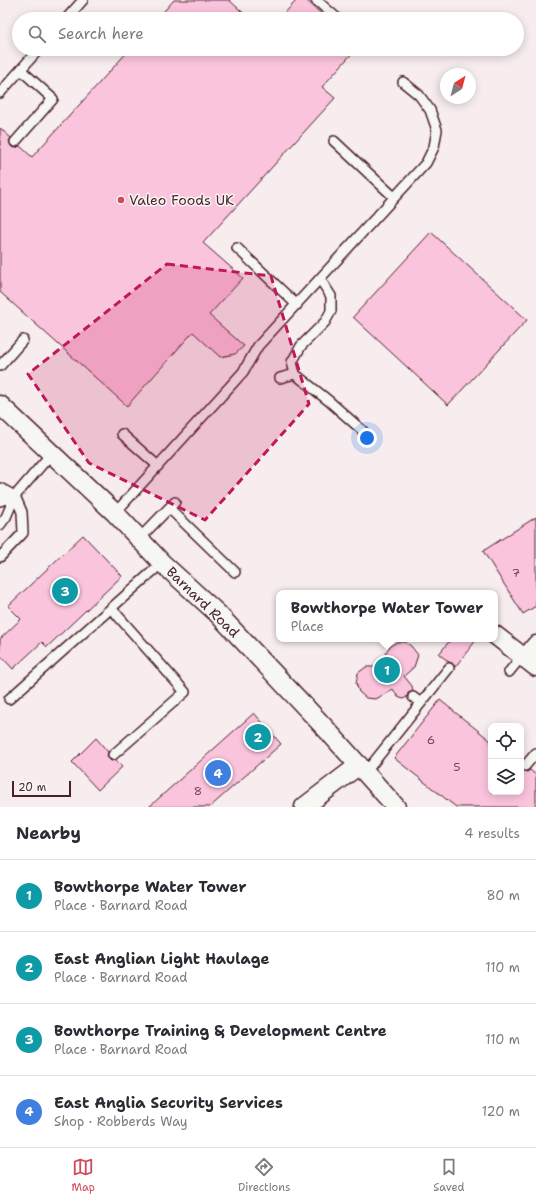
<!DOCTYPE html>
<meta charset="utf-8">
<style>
:root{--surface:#fff;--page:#f2f2f3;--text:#2b2b33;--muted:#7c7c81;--line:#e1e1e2;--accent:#d1495b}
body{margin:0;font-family:"Shantell Sans",sans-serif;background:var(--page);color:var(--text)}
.controls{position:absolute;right:12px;bottom:12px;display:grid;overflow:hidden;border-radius:8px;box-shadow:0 2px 10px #0003}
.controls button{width:36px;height:36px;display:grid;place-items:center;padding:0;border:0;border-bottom:1px solid var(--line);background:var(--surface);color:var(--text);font:20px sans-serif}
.compass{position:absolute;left:440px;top:68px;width:36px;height:36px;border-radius:50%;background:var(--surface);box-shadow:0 2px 10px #0003;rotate:36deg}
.scale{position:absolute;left:12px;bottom:10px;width:59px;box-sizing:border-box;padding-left:4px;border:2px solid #4a1f2b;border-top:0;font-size:11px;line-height:14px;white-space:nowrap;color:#4a1f2b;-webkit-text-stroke:3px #f6f6f2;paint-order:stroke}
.you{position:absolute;left:367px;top:438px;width:14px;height:14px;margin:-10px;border:3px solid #fff;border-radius:50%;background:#1a73e8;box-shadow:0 0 0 6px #1a73e833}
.badge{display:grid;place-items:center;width:26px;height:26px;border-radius:50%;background:var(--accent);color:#fff;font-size:13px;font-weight:700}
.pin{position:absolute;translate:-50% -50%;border:2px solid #fff;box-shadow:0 1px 4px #0006}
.popup{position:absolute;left:276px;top:590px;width:222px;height:52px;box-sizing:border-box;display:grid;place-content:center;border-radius:8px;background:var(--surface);filter:drop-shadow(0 1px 3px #0005);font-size:13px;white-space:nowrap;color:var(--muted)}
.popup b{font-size:15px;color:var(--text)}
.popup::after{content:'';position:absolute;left:50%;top:100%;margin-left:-8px;border:8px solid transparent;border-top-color:var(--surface)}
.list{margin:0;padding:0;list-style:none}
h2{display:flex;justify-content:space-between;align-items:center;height:52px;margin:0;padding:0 16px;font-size:17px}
h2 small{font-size:13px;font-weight:400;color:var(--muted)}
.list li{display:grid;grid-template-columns:26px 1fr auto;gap:12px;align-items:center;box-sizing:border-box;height:72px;padding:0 16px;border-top:1px solid var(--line)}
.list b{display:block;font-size:15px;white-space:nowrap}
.list p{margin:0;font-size:13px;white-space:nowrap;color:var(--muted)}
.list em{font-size:13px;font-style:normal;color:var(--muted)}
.icon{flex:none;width:22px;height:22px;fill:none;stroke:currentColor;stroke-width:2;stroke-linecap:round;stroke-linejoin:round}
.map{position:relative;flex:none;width:536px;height:807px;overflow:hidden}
.search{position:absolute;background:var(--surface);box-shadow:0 2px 10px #0003;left:12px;right:12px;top:12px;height:44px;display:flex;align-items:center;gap:10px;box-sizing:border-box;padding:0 14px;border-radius:22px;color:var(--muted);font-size:15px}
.sheet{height:340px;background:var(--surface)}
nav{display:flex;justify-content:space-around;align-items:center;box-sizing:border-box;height:56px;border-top:1px solid var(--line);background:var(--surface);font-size:11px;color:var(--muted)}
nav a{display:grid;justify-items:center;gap:2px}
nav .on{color:var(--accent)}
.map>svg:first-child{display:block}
.building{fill:#fbc4dd;stroke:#4a1f2b}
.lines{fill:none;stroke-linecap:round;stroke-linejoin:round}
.lane-casing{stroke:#4a1f2b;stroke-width:12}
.street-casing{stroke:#4a1f2b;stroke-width:21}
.lane{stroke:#f6f6f2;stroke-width:9}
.street{stroke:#f6f6f2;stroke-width:18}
.marked{fill:#c2185b;fill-opacity:0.2;stroke:#c2185b;stroke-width:3;stroke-dasharray:8 5;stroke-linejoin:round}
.poi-dot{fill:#d1495b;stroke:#f6f6f2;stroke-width:1.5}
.labels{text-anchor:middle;stroke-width:3;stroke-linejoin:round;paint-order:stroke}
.number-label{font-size:12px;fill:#764858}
.poi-label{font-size:14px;fill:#4a1f2b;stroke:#f6f6f2;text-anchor:start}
.street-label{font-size:14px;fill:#4a1f2b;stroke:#f6f6f2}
</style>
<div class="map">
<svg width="536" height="807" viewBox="0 0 536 807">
<rect width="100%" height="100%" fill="#f7ecee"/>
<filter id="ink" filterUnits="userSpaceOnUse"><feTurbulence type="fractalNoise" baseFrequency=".025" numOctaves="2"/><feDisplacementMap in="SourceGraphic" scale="8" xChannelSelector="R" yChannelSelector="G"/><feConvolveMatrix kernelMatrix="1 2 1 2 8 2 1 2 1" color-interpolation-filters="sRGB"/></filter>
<g filter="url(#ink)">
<path class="building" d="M174,0H229L250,19H157Z
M297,0H306L327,19H279Z
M130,49H356L322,87L335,98L203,243L243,278L209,315L244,346L235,354L220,357L193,332L127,406L0,292V128L11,138L9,141L11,146L14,148L20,146L32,157Z
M431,232L527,320L448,405L353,317Z
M536,517V606L523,614L483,551Z
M83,535L122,576L47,647L42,642L13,669L0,655V639L21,619L8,606Z
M451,639H477L455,667L452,663L449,662L439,654Z
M397,642H405L411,646L418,655L414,667L404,676L412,686L413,691L408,693L407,697L403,699L398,697L393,689L376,699L366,698L359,692L356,683L358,673L366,667H376L385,659L386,652L390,646Z
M440,700L491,741V792H521V770L527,772L530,770L536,775V807H456L394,758Z
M254,713L281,744L210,807H149Z
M96,738L108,752L107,756L109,759L111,761L116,760L122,767L98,790L72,762Z"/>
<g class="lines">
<g class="lane-casing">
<path id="lane" d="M316,0L338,19
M66,19L83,0
M0,93L39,49
M334,141L394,197
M15,142L53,99L21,70
M237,248L297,305
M0,366L23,340
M295,374L292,362L301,346L325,322L331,311V296L320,279
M280,378L295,374L329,401L363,431
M122,434L158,466
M0,488L15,496L0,491
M0,501L15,496L6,517L0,525
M175,502L169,508L235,572
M115,513L243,372L258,346L426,163L434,147L437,130L430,110L419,95L403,82
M139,539L169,508
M0,557L23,533L22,512L15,496L51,454
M111,608L185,692L113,755
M509,672L522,656
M413,697L421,703
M9,699L162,563
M525,766L536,753
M365,773L449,668"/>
</g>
<g class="street-casing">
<path id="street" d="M0,405L115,513L162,563L217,613L327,730L396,807
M495,635L536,667
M525,659L536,645
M304,807L359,765"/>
</g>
<use href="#lane" class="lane"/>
<use href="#street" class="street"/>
</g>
</g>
<path class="marked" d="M167,264L271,276L309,404L205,520L89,463L28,374Z"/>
<circle class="poi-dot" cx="121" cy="200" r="4"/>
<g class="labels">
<g class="number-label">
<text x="516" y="577">7</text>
<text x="431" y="744">6</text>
<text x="457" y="771">5</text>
<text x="198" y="795">8</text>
</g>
<g class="poi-label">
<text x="129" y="205">Valeo Foods UK</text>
</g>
<g class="street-label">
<text transform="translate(203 602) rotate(44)" y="5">Barnard Road</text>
</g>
</g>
</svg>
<div class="controls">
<button><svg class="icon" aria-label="locate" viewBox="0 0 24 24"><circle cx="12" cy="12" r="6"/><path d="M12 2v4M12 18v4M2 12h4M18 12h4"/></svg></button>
<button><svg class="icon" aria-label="layers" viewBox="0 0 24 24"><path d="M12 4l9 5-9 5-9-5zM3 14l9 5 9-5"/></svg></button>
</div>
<svg class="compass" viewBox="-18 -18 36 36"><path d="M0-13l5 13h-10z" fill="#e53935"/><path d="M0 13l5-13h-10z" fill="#7c7c81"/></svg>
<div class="scale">20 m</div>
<div class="you"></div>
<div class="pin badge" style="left:387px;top:670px;background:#0f9aa8">1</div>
<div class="popup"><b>Bowthorpe Water Tower</b>Place</div>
<div class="pin badge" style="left:258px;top:737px;background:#0f9aa8">2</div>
<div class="pin badge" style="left:65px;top:591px;background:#0f9aa8">3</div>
<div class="pin badge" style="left:218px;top:773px;background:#3f7fe0">4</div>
<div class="search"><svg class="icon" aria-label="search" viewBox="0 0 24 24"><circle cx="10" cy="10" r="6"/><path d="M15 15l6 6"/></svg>Search here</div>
</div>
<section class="sheet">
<h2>Nearby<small>4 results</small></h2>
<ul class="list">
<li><span class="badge" style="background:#0f9aa8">1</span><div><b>Bowthorpe Water Tower</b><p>Place · Barnard Road</p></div><em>80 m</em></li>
<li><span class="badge" style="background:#0f9aa8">2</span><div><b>East Anglian Light Haulage</b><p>Place · Barnard Road</p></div><em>110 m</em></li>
<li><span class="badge" style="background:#0f9aa8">3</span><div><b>Bowthorpe Training &amp; Development Centre</b><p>Place · Barnard Road</p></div><em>110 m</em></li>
<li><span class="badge" style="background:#3f7fe0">4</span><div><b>East Anglia Security Services</b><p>Shop · Robberds Way</p></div><em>120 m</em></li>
</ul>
</section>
<nav>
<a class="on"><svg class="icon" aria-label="map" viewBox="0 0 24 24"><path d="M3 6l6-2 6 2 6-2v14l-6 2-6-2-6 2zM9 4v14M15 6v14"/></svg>Map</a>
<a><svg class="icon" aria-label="directions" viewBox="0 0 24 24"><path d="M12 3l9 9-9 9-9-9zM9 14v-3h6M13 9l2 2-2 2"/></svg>Directions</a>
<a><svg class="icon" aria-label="saved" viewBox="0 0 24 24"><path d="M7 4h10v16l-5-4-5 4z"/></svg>Saved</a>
</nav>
